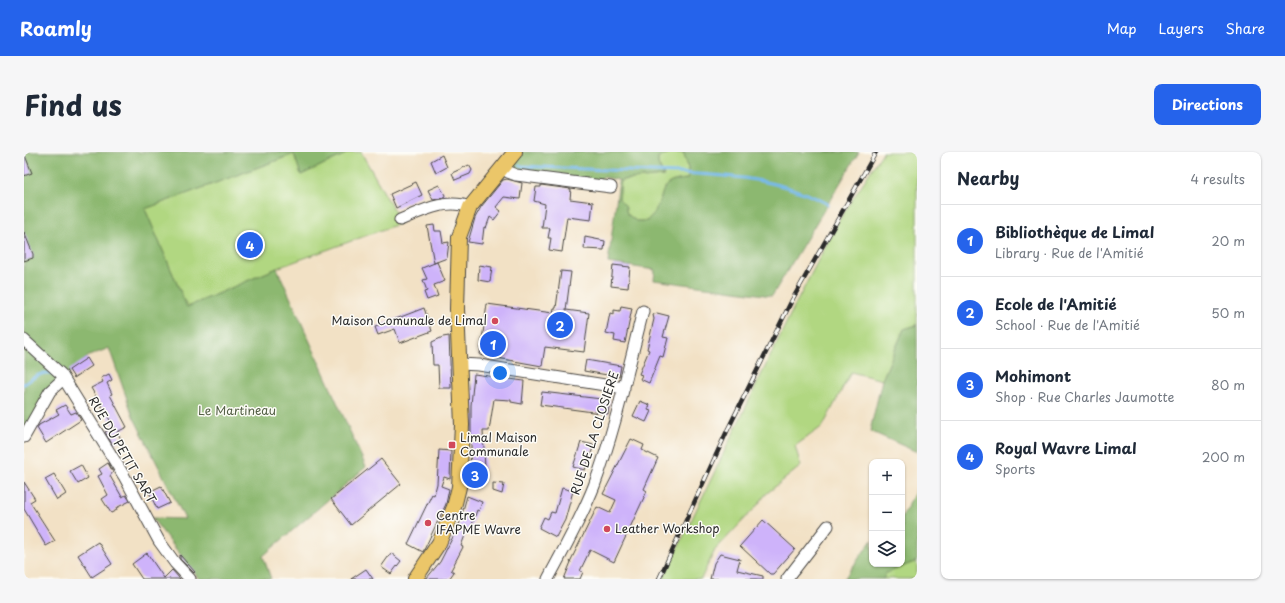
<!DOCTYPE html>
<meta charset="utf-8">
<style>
:root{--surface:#fff;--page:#f6f6f7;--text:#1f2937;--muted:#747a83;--line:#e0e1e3;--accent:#2563eb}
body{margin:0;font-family:"Playpen Sans",sans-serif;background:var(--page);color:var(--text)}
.controls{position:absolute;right:12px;bottom:12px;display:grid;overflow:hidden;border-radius:8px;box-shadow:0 1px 3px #0004}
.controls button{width:36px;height:36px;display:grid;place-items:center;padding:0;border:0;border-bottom:1px solid var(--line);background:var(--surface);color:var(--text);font:20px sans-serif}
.you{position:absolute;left:476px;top:221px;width:14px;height:14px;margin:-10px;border:3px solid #fff;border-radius:50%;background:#1a73e8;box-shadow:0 0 0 6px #1a73e833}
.badge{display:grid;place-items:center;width:26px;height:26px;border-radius:50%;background:var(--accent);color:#fff;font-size:13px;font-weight:700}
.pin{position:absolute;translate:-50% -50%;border:2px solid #fff;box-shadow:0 1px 4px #0006}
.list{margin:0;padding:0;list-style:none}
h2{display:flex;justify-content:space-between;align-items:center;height:52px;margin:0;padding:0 16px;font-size:17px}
h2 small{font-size:13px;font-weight:400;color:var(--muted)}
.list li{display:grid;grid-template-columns:26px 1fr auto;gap:12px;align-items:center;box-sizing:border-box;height:72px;padding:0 16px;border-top:1px solid var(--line)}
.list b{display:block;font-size:15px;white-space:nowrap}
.list p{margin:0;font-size:13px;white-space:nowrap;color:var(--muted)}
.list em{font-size:13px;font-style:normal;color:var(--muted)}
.icon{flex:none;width:22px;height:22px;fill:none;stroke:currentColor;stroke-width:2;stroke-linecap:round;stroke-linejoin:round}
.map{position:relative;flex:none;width:893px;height:427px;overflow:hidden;border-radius:8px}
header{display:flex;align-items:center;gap:24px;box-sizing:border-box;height:56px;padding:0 20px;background:var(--accent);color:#fff}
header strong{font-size:19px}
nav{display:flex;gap:22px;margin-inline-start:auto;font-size:14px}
.intro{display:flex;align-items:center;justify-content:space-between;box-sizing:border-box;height:96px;padding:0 24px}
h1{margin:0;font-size:28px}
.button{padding:10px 18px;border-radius:8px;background:var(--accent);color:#fff;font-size:14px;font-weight:700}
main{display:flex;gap:24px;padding:0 24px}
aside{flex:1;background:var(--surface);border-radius:8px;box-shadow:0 1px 3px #0004}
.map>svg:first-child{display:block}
.green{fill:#b1d781;stroke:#6e8156}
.forest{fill:#8cb86f;stroke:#5c724d}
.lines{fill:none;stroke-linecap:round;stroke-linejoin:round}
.stream{stroke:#77baed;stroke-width:3}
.building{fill:#ceb3fa}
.minor-casing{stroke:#494642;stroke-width:13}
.major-casing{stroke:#494642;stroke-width:16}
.minor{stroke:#fff;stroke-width:11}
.major{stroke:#ebc669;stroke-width:14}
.rail-casing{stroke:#2b2b2b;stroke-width:4.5}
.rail{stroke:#fdfcf7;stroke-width:3;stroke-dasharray:9;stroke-linecap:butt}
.poi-dot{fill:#d1495b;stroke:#fdfcf7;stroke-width:1.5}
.labels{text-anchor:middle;stroke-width:3;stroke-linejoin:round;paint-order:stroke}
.poi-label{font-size:12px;fill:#2b2b2b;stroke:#fdfcf7;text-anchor:start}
.park-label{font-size:12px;fill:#535f45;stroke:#fdfcf7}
.street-label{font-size:12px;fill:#2b2b2b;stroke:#fdfcf7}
</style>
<header>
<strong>Roamly</strong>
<nav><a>Map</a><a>Layers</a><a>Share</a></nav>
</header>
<div class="intro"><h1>Find us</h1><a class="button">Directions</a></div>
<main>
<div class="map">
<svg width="893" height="427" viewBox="0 0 893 427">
<rect width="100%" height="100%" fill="#fdfcf7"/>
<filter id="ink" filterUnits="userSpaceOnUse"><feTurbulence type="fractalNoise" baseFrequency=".025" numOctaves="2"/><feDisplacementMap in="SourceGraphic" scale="8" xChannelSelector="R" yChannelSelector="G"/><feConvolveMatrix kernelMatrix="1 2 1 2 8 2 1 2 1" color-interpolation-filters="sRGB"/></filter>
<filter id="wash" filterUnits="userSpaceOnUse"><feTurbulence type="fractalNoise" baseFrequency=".012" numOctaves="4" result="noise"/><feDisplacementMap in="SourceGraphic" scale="16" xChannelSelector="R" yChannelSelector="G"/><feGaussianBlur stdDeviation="0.9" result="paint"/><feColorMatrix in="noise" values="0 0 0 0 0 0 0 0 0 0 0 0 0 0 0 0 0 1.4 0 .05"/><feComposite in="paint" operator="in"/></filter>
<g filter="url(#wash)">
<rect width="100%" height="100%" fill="#f2e1c5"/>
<path class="green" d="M326,0H337L377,71L253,116L163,155L121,57L270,2L277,23Z
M642,0L660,1L664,15V27C633,29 643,39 631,59C629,63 626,66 623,69H612L603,62L601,53L595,47L597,28L640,24L634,12V5L643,3Z
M859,0H893V173L880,177L858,228L827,220L799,274L771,294L777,314L742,342L732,355L691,398L677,427H639L769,157L815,68Z
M893,409V427H859L861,421Z"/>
<path class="forest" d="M0,0H326L277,23L270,2L121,57L163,155L253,116L342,315L239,404L247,427H175L128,366L161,367L109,264L85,196L65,204L39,227L0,285Z
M496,0H641L643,3L634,5V12L640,24L597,28L595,47L601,53L603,62L612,69H623C625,66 629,63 631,59C643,39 633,29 664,27V15L660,2L658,0H835L748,144L630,128L631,118L584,111L595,28L579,25L572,29L492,20L487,14Z
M893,173V300L846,279L858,228L880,177Z
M893,336V409L862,421L859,427H820L848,388V412H878V365Z"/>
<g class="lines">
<path class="stream" d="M496,14C540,16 583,18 627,20C687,22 750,23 804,52
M0,232C9,226 18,219 29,221"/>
</g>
<g id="blocks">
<path class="building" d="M0,1L8,21L0,24Z
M418,3L423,15L412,21L407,9Z
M445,13L448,18L446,22L431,28L428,21Z
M483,27L498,31L496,47L480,45L472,55L477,59L470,68L466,65L462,76L460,75L458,92L444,90L451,66L457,55L479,28Z
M392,30L398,43L372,56L366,42Z
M415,33L421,43L420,46L409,48L404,38Z
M517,33L547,37L546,47L569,50L567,68L543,65L538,100L525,98L527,86H524L526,76H518L521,52L510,49L512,35H517Z
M410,73L411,79H417L419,91L425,90L423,106L410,111L403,74Z
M0,80L9,102V106L0,109Z
M561,85L581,89L580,98L560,97Z
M413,110L421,129L410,133L414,144L403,148L400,140L403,139L399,128L403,127L398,116Z
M455,113L468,115L466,130L454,128Z
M589,113L606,115L604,136L587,134Z
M537,119L547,120L542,158L565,161L560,200L521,195L518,214L456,203L463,152L529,161L530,156H532Z
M597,154L608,156L601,191L590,189L591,183L582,181L586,161L590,162V158L596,159Z
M400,156L408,179L376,191L371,177L354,183L351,175Z
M633,161L645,164L639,185L644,186L639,205L636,204L625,231L616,227L618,223L615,222L625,198L623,197L630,167L629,163Z
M425,184L427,236H415L414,213H409L408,190L419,185Z
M63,206L68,214L50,226L45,218Z
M562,208L597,214L595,225L560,219Z
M85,222L88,228L83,231L88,242L86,243L103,275L93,280L97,287L88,292L81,280L90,275L67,236L79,230L77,226Z
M450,222L500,229L498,252L487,250V248L470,247L465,279H459L461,316H459L458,329H455L454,335L445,332L447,300V253Z
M518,240L586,248L584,262L516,253Z
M616,249L626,253L624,258L627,259L622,270L609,264Z
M41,253L47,262L52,260L57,268L22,291L13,276L15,273L35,262L32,258Z
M607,287L620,293L618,298L634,306L620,337L623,339L590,410L566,398L556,419L559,420L556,427H540L547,410H546L573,355L586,361L592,348L579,342Z
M557,290L570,293L561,318L549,315Z
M415,298L427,299L426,327L420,325L417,334L425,337L422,352L399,400L384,392L408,342L410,343L413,332Z
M357,307L377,332L327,373L307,347Z
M84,311L89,320L86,324L98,345L102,343L106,349L92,356L93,358L87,361L78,347L84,343L74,324L78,322L75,317Z
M57,313L64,326L54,332L46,319Z
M30,322L42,342L33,348L21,327Z
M0,330L11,347L6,350L31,389L22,394L0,357Z
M469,331L480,332L478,342L469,339Z
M137,334L146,351L133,357L125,340Z
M538,336L549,339L541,368L532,385L515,376L520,365L524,367L527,360L531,361Z
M443,344L458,350L455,359L453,358L446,379L443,378L437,394L439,395L427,418L430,420L425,427H402L416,410L435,373Z
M739,368L771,397L749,422H746L716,394Z
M74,390L88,412L68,425L54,403Z
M123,401L140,426L148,418L156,427H118L108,412Z
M367,401L377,409L367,422L357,415Z
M696,402L716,407L713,418L739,424V427H686L690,411Z
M156,403L171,420L170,421L156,407Z
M342,417L349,427H327Z"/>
</g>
</g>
<g filter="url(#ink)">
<use href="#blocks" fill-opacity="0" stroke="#494642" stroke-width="1"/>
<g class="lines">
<g class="minor-casing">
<path id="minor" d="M478,15L484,20L492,23L587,35
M376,68C398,59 422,46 446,55
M0,188L37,222L100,324L135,389L151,411L166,427
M436,212L455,213L600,236
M0,285L26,239L39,227
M524,427C540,397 557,367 570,334C591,278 604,217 619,159
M763,427L804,374"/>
</g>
<g class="major-casing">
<path id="major" d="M391,427L415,391L430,355L435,335L438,273L433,157L435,85L446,55L491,0"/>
</g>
<use href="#minor" class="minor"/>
<use href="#major" class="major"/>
<g class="rail-casing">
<path id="rail" d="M635,427L704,277L768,148L852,0"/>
</g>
<use href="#rail" class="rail"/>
</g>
</g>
<g class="poi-dot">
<circle cx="471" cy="169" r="4"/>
<rect x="424" y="289" width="8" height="8" rx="2"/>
<circle cx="404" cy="371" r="4"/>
<circle cx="583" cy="377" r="4"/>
</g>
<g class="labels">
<g class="poi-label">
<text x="463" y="173" text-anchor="end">Maison Comunale de Limal</text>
<text x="436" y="290">Limal Maison<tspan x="436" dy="14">Communale</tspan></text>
<text x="412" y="368">Centre<tspan x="412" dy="14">IFAPME Wavre</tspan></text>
<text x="591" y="381">Leather Workshop</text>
</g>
<g class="park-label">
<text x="213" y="263">Le Martineau</text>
</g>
<g class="street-label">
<text transform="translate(571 281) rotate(-72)" y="4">RUE DE LA CLOSIERE</text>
<text transform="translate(98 298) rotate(60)" y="4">RUE DU PETIT SART</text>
</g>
</g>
</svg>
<div class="controls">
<button>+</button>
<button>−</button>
<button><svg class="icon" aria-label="layers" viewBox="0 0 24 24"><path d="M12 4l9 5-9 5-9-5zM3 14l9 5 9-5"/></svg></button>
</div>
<div class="you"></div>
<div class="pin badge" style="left:469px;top:192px">1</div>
<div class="pin badge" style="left:536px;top:173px">2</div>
<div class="pin badge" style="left:451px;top:323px">3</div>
<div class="pin badge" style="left:226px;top:93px">4</div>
</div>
<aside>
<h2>Nearby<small>4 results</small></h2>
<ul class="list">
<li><span class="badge">1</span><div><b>Bibliothèque de Limal</b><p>Library · Rue de l'Amitié</p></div><em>20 m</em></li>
<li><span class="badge">2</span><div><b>Ecole de l'Amitié</b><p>School · Rue de l'Amitié</p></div><em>50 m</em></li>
<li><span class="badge">3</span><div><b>Mohimont</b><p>Shop · Rue Charles Jaumotte</p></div><em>80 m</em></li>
<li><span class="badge">4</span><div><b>Royal Wavre Limal</b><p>Sports</p></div><em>200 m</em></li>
</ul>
</aside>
</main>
